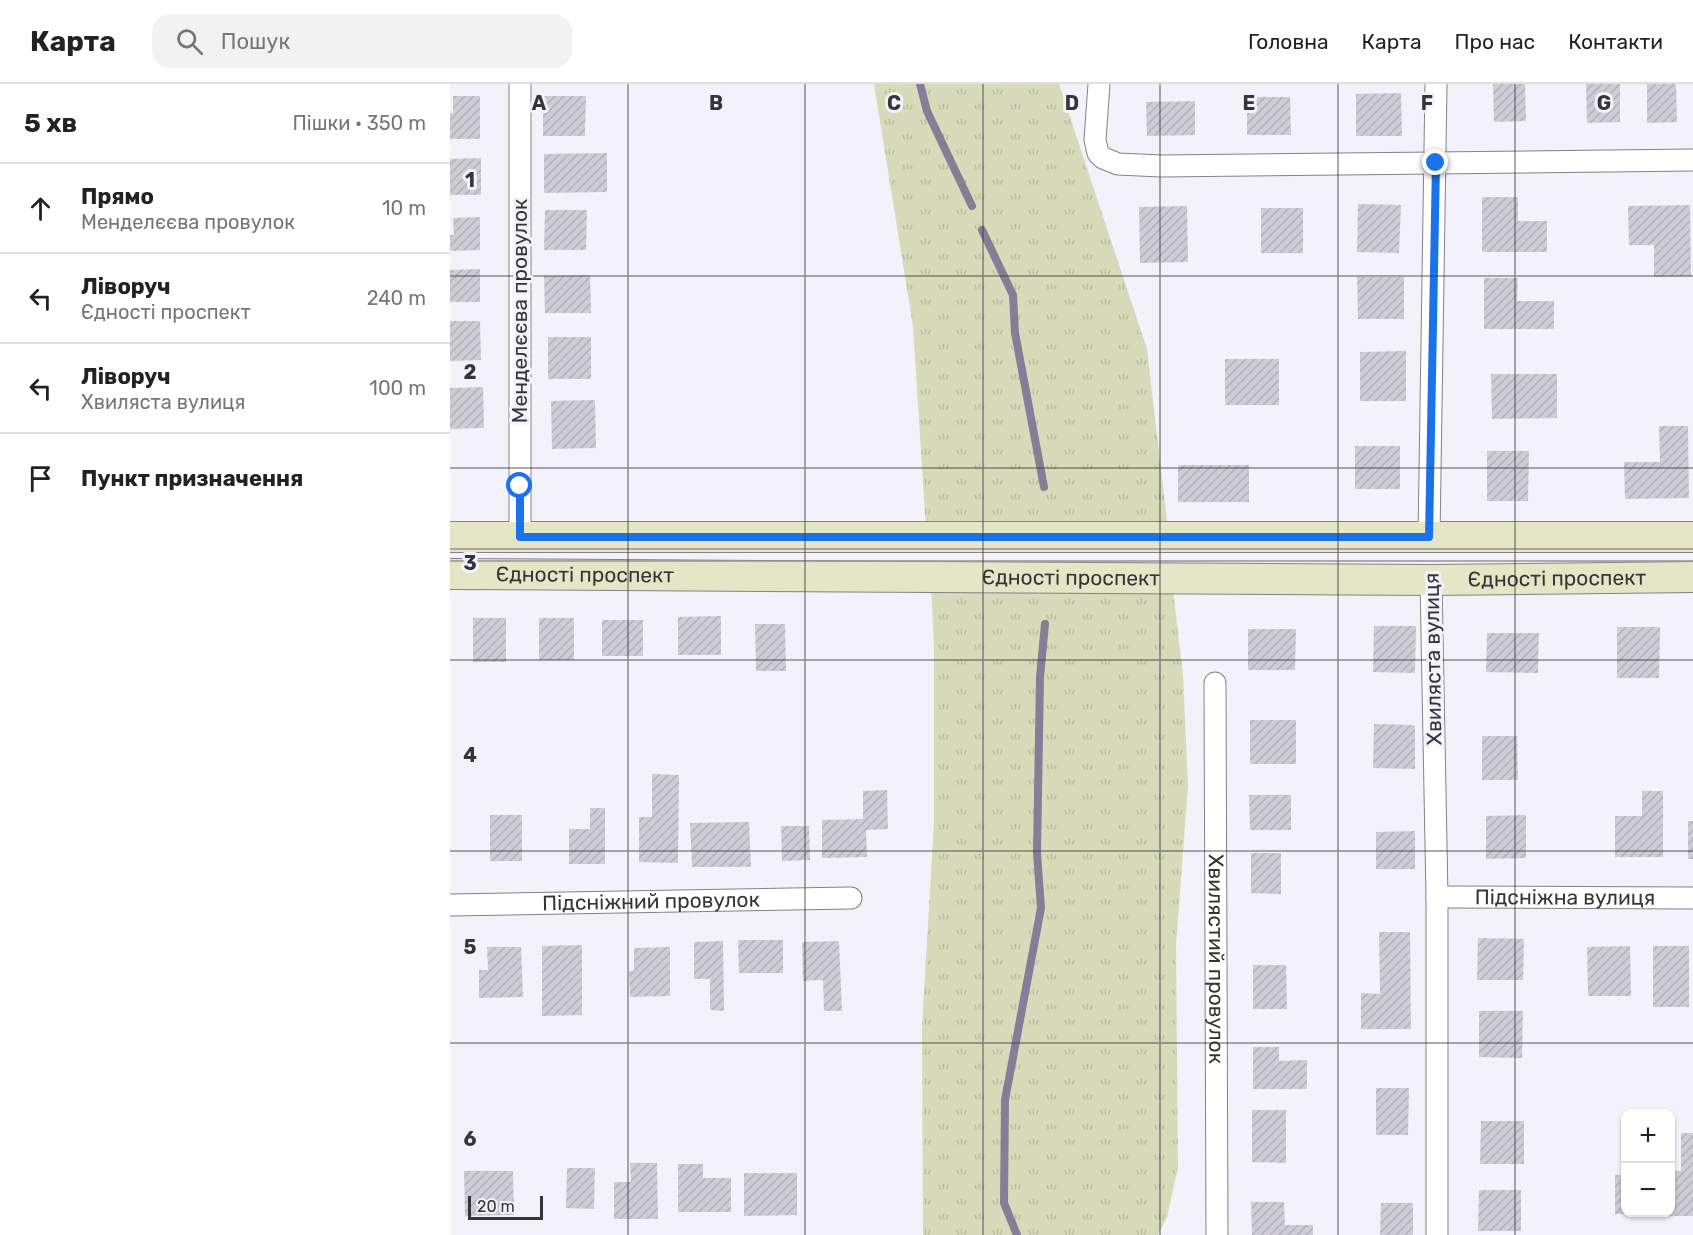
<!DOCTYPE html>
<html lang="uk">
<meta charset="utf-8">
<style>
:root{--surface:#fff;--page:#f2f2f2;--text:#222;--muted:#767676;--line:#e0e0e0}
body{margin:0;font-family:Rubik,sans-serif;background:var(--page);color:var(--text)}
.controls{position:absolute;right:18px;bottom:18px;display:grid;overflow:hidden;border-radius:12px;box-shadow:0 2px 4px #0004}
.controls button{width:54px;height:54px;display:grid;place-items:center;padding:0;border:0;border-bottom:2px solid var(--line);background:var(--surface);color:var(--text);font:30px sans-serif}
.scale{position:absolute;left:18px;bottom:15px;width:75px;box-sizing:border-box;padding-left:6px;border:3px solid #353438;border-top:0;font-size:16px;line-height:21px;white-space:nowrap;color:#353438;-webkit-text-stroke:4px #f3f1fa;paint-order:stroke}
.stop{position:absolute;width:18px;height:18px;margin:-14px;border:4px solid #1a73e8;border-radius:50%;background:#fff}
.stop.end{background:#1a73e8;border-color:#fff;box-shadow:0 2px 6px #0008}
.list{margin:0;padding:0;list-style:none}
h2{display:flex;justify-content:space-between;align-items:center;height:78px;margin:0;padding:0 24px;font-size:26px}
h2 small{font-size:20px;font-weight:400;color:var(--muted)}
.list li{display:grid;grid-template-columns:39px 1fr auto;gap:18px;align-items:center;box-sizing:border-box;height:90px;padding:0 24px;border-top:2px solid var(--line)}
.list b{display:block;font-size:22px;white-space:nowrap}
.list p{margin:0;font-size:20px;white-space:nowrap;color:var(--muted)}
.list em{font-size:20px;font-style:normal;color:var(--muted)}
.icon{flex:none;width:33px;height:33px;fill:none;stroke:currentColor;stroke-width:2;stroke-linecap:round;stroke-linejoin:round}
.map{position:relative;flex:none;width:1243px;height:1151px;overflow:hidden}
header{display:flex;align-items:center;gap:36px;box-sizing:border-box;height:84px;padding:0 30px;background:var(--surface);border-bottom:2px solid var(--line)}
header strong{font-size:28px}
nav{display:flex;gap:33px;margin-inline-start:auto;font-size:21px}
.search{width:420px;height:54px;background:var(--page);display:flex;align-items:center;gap:15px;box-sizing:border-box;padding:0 21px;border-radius:18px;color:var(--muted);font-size:22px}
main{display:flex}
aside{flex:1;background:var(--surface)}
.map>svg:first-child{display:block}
.grass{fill:url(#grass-tufts)}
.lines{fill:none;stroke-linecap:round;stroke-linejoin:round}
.stream{stroke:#857e96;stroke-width:8}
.building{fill:url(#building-hatch)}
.street-casing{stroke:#838189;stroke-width:23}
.secondary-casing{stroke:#838189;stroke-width:32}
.street{stroke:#fff;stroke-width:21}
.secondary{stroke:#e4e6c5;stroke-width:30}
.tram{stroke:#949299;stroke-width:1.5}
.route{stroke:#1a73e8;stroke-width:8}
.grid{fill:none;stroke:#353438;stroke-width:1.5;stroke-opacity:0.55}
.labels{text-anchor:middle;stroke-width:6;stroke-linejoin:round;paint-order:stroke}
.street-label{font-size:21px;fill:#353438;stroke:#f3f1fa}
.grid-label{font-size:20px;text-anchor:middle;font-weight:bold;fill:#353438;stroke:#f3f1fa;stroke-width:6;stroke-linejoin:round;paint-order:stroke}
</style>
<header>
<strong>Карта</strong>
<div class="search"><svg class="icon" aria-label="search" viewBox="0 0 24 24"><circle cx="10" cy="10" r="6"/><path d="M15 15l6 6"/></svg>Пошук</div>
<nav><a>Головна</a><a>Карта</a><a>Про нас</a><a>Контакти</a></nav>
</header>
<main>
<aside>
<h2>5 хв<small>Пішки · 350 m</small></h2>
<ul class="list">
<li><svg class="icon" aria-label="ahead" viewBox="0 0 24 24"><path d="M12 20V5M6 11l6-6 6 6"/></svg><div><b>Прямо</b><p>Менделєєва провулок</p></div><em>10 m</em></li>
<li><svg class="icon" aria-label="left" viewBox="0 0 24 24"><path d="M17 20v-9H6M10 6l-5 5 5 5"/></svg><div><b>Ліворуч</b><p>Єдності проспект</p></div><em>240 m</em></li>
<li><svg class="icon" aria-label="left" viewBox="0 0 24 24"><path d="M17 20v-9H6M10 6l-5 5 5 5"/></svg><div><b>Ліворуч</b><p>Хвиляста вулиця</p></div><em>100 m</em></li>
<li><svg class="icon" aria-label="arrive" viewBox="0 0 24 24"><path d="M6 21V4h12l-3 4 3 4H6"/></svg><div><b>Пункт призначення</b></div></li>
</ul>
</aside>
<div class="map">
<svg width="1243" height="1151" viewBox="0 0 1243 1151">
<defs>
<pattern id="grass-tufts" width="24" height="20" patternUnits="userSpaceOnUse" patternTransform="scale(1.5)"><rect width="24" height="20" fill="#d7dbba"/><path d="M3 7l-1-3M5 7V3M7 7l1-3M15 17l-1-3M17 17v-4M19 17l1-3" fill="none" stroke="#b9bda1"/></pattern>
<pattern id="building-hatch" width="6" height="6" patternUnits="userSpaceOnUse" patternTransform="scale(1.5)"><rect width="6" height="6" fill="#cfccd5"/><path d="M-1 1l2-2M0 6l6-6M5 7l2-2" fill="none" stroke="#b2b0b8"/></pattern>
</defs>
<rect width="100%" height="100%" fill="#f3f1fa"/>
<path class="grass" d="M424,0H609L697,265L718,445H476L463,242Z
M481,498H722L733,591L738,701L726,861L728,1083L717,1133L708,1151H473L472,943L484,737V562Z"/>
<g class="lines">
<path class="stream" d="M470,0L477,27L522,122
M532,146L563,211L565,249L594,403
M567,1151L554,1119L555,1016L591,824L587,769L590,593L595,540"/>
</g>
<path class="building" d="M1043,0H1075L1076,37L1044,38Z
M1136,0H1170V38L1137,39Z
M1197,0H1226L1227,38L1197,39Z
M951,9L952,52H906V10Z
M3,12H30V55H0V29H3Z
M93,12H136L135,52H93Z
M797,13H840L841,51H797Z
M745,17V51L697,52L696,18Z
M157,69V108L94,109V70Z
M31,74V111H0V75Z
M1032,113H1068V137H1097V168H1032Z
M908,120L951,121L949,169L907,168Z
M1240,121L1241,192L1204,193V161H1179L1178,122Z
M737,122L738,178L690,179L689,123Z
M811,124H853V169H811Z
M95,126H137L136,166H94Z
M30,133V166L0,167V151H4L3,134Z
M30,185V218H0V186Z
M140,191L141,229H95L94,192Z
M907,193H954V235H908Z
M1034,194H1068L1067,217H1104V245H1034Z
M0,237H30L31,276L0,277Z
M98,253H141V295H98Z
M956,267V317H910V268Z
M775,275H829V321H775Z
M1041,290H1107V334L1042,335Z
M33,303L34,344L0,345V304Z
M145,316L146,364L102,365L101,317Z
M1209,342H1238L1239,414L1175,415L1174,378H1210Z
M905,362H950V405H905Z
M1037,367H1079L1078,417H1037Z
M728,381H799V418H728Z
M271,532V571H228V533Z
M23,534H56V578H23Z
M89,534H124V576H89Z
M152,536H193V572H152Z
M305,540H335L336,587H306Z
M924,542H966L965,589L923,588Z
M1167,543H1210L1209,594H1167Z
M798,545H846L845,586H798Z
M1037,549H1089L1088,589L1036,588Z
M800,636H846V680H800Z
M924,640L965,641V685L923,684Z
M1032,652H1067L1068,696H1032Z
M202,690L229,691L228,779L189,778V733H202Z
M437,706L438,745L416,746L417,773L372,774V736L413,735V707Z
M1192,707H1213V773H1165V732H1192Z
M799,711H841V746H800Z
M140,724H155V780H119V745H140Z
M40,731H72V777H40Z
M1076,731V774L1036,775V732Z
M1238,737H1243V775H1238Z
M299,738L301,783H242L240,739Z
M331,742H359L360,776L332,777Z
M965,747V785H926V748Z
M801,769H831V810L801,809Z
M929,848H960L961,945H911V909L930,910Z
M1028,854L1074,855L1073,896H1027Z
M288,856H333V889H289Z
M273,857L274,927L260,926V895H244V858Z
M389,857L392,927H374L373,896L353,897L352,858Z
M132,861V931L92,932V862Z
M1180,862L1181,912H1138L1137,863Z
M1203,862H1239V923H1203Z
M37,863H71L73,913L29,914V886H38Z
M220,863V912L180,913L179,887H184V864Z
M803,881H836L837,925H803Z
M1029,927H1073L1072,974L1029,973Z
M803,963H829V977L857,976V1005H803Z
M926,1004H959L958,1051H926Z
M802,1026H836V1079L802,1078Z
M1031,1037H1074V1080H1030Z
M1231,1049H1243V1132H1213V1128H1220V1087H1231Z
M180,1079H207L208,1135H164V1098H181Z
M228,1080H253V1094H281V1128H228Z
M117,1084H145L144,1125L116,1124Z
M14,1087H63L64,1131L15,1132Z
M294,1089H347V1131L294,1132Z
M1165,1091H1176V1130H1165Z
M1029,1106H1071V1147H1028Z
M801,1118H834L835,1141H863V1151H802Z
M931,1119H963V1151H930Z"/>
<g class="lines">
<g class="street-casing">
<g id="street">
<path d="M649,0L645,56L648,69L653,74L668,80L711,82L1243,76"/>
<path d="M70,453V0"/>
<path d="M979,453L986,0"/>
<path d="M981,496L987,813V1151"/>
<path id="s1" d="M765,599L767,1151"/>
<path id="s2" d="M987,813L1243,814"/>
<path id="s3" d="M0,821L401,814"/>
</g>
</g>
<g class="secondary-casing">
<g id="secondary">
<path d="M0,453H1243"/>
<path id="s4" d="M0,490L981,496L1243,493"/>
</g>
</g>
<use href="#street" class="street"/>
<use href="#secondary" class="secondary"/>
<path class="tram" d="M0,465H1243
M0,477H1243"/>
</g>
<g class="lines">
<path class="route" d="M70,402V453H979L986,79"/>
</g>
<path class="grid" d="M178,0V1151M355,0V1151M533,0V1151M710,0V1151M888,0V1151M1065,0V1151M0,192H1243M0,384H1243M0,576H1243M0,767H1243M0,959H1243"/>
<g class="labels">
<g class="street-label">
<text transform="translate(70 227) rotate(-90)" y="7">Менделєєва провулок</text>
<text dy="7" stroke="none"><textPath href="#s4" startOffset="135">Єдності проспект</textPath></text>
<text dy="7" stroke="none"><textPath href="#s4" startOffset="621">Єдності проспект</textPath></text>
<text dy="7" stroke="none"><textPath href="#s4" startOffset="1107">Єдності проспект</textPath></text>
<text transform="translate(983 575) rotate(-91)" y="7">Хвиляста вулиця</text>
<text dy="7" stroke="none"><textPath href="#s2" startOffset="128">Підсніжна вулиця</textPath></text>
<text dy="7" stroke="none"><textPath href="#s3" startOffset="201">Підсніжний провулок</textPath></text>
<text dy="7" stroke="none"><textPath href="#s1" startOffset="276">Хвилястий провулок</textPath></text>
</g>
</g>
<g class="grid-label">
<text x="89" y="26">A</text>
<text x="266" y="26">B</text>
<text x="444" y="26">C</text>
<text x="622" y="26">D</text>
<text x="799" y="26">E</text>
<text x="977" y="26">F</text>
<text x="1154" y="26">G</text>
<text x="20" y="103">1</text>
<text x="20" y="295">2</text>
<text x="20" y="486">3</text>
<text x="20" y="678">4</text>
<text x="20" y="870">5</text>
<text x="20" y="1062">6</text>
</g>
</svg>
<div class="controls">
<button>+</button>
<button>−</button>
</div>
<div class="scale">20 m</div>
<div class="stop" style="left:70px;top:402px"></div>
<div class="stop end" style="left:986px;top:79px"></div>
</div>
</main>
